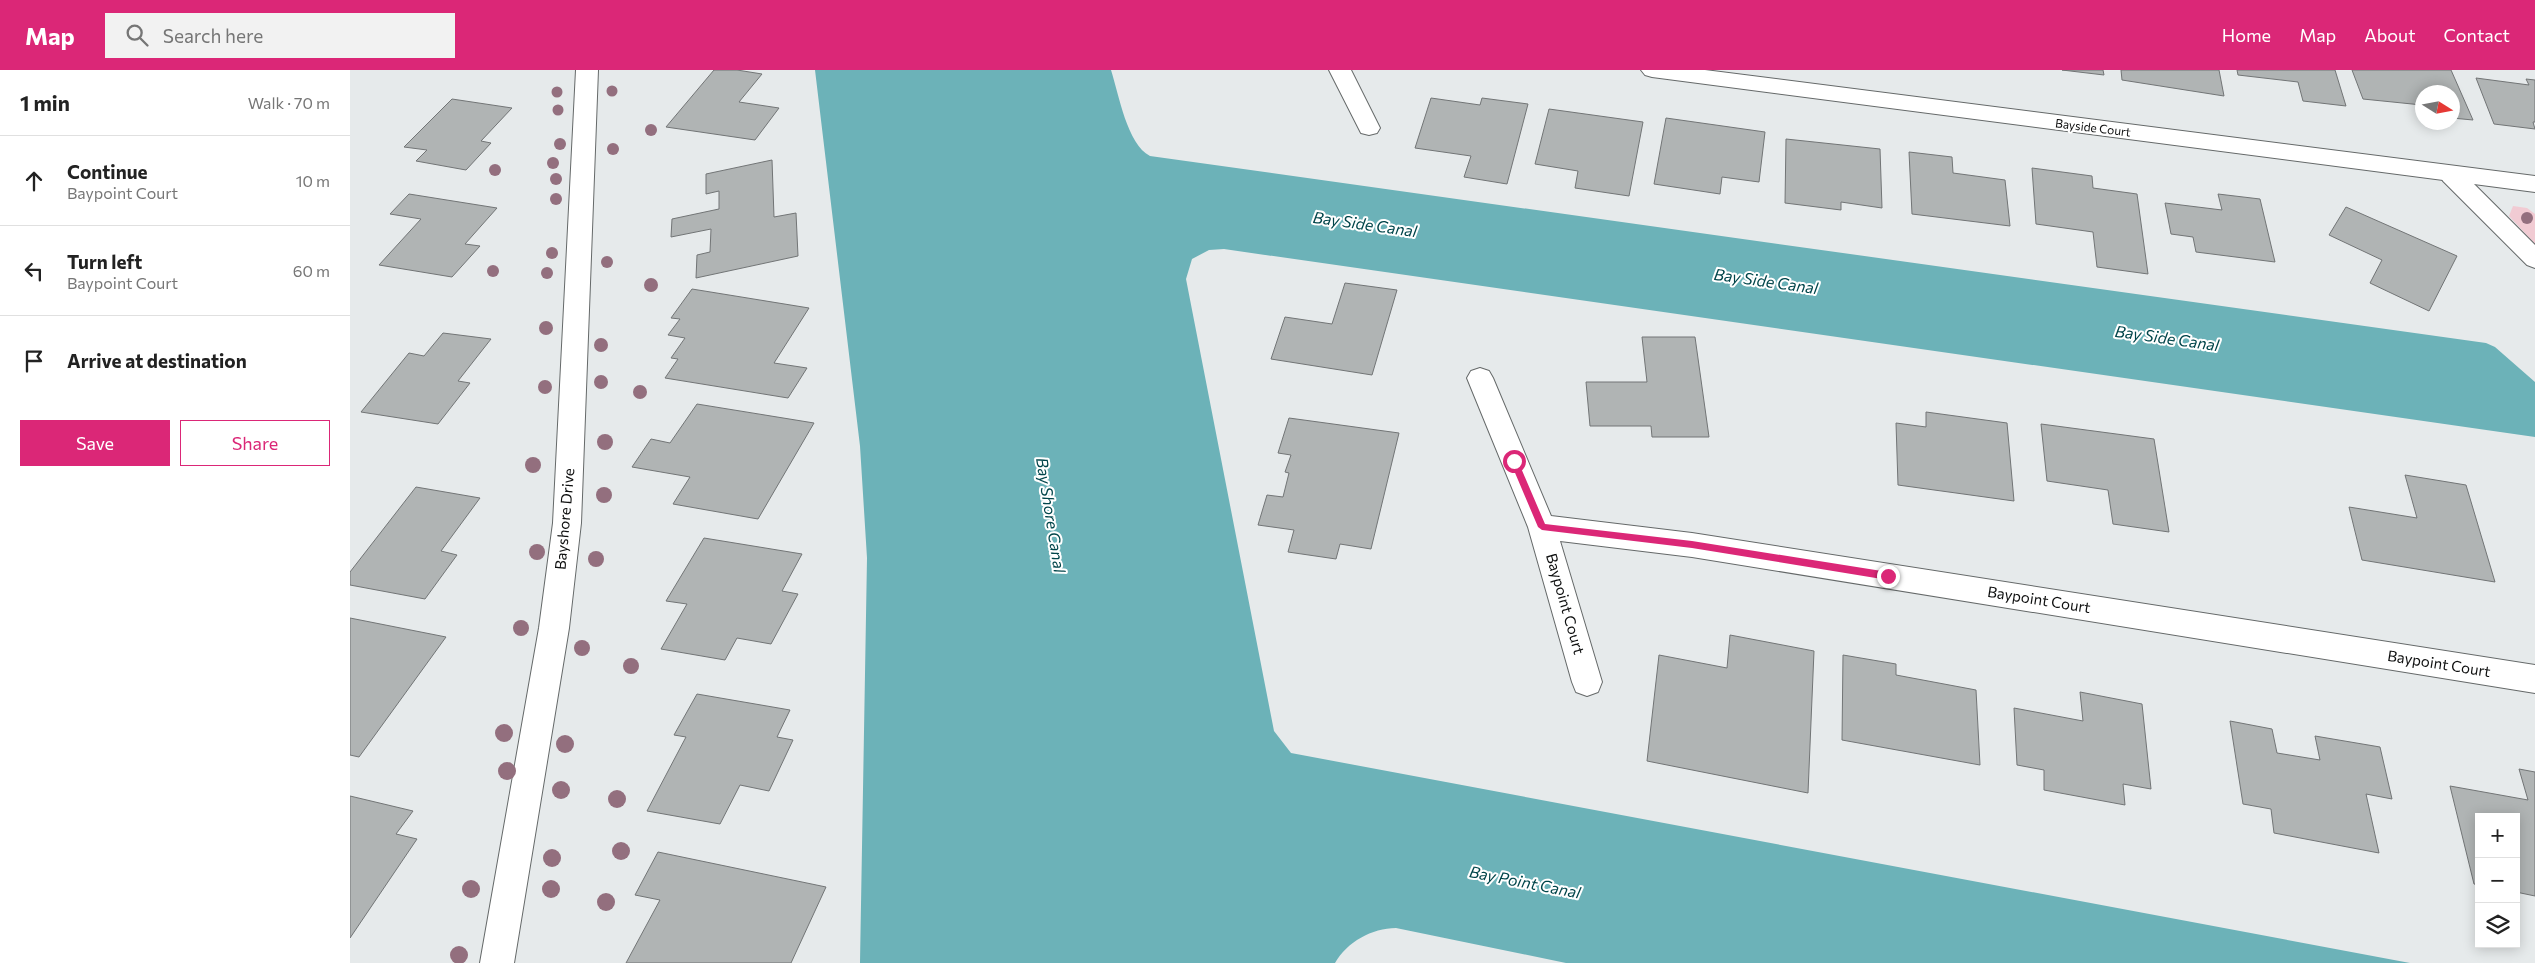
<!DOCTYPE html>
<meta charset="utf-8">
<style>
:root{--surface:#fff;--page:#f2f2f2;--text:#222;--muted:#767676;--line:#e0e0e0;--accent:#db2777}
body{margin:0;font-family:Commissioner,sans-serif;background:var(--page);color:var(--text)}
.controls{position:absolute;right:15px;bottom:15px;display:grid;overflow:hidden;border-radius:0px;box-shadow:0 2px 12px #0003}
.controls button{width:45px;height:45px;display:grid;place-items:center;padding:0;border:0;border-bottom:1px solid var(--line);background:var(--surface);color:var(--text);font:25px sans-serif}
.compass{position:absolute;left:2065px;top:15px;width:45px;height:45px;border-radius:50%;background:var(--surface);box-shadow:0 2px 12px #0003;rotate:101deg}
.stop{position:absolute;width:15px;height:15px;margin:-11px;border:4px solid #db2777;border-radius:50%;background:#fff}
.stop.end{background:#db2777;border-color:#fff;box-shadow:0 1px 5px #0008}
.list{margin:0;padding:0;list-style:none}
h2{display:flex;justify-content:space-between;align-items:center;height:65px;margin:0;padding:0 20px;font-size:21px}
h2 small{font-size:16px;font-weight:400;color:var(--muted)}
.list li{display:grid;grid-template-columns:32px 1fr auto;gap:15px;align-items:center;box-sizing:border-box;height:90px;padding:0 20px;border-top:1px solid var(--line)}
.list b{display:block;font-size:19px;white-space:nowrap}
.list p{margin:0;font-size:16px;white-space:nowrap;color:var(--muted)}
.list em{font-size:16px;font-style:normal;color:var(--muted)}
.actions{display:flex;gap:10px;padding:15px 20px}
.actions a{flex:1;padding:11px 0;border:1px solid var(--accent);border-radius:0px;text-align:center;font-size:18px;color:var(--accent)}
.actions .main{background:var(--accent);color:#fff}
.icon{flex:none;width:28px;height:28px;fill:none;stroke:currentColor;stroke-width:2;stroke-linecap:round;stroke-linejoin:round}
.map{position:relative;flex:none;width:2185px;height:893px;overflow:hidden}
header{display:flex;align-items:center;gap:30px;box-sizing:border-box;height:70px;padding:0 25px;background:var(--accent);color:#fff}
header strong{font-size:24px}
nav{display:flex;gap:28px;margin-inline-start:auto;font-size:18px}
.search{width:350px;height:45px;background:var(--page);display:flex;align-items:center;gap:12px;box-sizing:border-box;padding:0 18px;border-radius:0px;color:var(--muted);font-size:19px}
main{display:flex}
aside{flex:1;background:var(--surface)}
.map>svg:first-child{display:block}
.green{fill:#f1cbd3}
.water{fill:#6cb2b8}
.building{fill:#b0b4b4;stroke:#727576}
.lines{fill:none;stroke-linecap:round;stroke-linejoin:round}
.street-casing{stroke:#656969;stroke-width:2}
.secondary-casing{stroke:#656969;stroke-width:2}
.street{fill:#fff;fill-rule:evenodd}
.secondary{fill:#fff;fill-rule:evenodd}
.tree{fill:#936f7e}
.route{fill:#db2777}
.labels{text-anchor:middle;stroke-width:4;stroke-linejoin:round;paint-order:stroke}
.far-street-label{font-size:12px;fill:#0e0f0f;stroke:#fff}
.street-label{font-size:15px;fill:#0e0f0f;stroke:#fff}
.water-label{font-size:16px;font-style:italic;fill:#00454a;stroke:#fff}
</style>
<header>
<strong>Map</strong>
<div class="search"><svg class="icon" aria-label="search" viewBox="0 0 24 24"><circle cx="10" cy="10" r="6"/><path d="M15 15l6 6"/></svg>Search here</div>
<nav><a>Home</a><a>Map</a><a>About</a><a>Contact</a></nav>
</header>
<main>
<aside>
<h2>1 min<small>Walk · 70 m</small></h2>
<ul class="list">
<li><svg class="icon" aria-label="ahead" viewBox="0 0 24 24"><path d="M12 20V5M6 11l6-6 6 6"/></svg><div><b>Continue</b><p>Baypoint Court</p></div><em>10 m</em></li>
<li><svg class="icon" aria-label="left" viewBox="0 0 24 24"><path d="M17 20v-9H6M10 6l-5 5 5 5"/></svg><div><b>Turn left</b><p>Baypoint Court</p></div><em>60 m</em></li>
<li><svg class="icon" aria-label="arrive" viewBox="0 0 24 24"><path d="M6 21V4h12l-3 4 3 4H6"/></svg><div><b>Arrive at destination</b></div></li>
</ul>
<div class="actions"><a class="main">Save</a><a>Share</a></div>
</aside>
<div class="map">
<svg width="2185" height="893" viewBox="0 0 2185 893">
<rect width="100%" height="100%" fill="#e6eaeb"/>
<path class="green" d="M2163,136L2177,138L2185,144V174L2159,146Z"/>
<path class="water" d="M465,0H761C769,25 777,74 800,86L2136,273L2145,277L2185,312V367L874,179L859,180L842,189L836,209L924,661L941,683L2060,893H1216L1046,858C1022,858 997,872 985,893H510L517,488L510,376Z"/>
<path class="building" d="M364,0H387L412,4L389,32L429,38L405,70L316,57Z
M1712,0H1753L1754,5Z
M1771,0H1869L1874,26L1772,10Z
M1887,0H1985L1996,36L1953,31L1948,12L1888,5Z
M2002,0H2101L2123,50L2102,48V22H2072V35L2013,29Z
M2126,8L2179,15L2176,9L2185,10V52H2183L2185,59L2144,54Z
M1081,28L1130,35L1132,28L1178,34L1157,114L1114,107L1121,86L1065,78Z
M102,29L162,38L131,71L141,73L116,100L66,91L77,80L54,77Z
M1199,39L1293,52L1279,126L1225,118L1228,101L1185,94Z
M1316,48L1415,62L1409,112L1372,107L1370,124L1304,114Z
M1436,69L1530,79L1532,138L1491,132V140L1435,133Z
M1559,82L1602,87L1603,103L1655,110L1660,156L1562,144Z
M422,90L424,147L446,143L448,186L346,208L347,185L360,182L361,159L321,167L322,149L369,139V121L356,124V104Z
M1682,98L1742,106L1743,118L1787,124L1798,204L1747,197L1743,162L1686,154Z
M59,124L147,138L115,174L130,176L102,207L29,195L71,149L40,144Z
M1868,124L1910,129L1925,192L1846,182L1843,167L1821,164L1815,133L1872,140Z
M1996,137L2107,186L2079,241L2020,213L2032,190L1979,165Z
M995,213L1047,220L1022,305L921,289L935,247L982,254Z
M342,219L459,238L424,293L457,298L438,328L315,308L328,289L321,288L335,268L318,265L330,249L321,248Z
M93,263L141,269L108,311L120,313L88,354L11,342L59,283L74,286Z
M1292,267H1345L1359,367H1302L1301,356H1240L1236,312H1297Z
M347,334L464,353L408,449L323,434L340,407L282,397L301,369L320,373Z
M1576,342L1657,353L1664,431L1548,415L1546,353L1576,357Z
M939,348L1049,363L1021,479L990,474L986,489L938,482L944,460L908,455L917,425L933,427L939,403L935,402L941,385L928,383Z
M1691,354L1804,369L1819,462L1763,454L1758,420L1697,411Z
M2055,405L2116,415L2145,512L2012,490L1999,437L2067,448Z
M66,417L130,428L91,481L107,485L75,529L0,515V502Z
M354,468L452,484L432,521L448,524L421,574L387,568L375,590L311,579L337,534L316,531Z
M0,548L96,567L9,687L0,685Z
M1380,565L1464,581L1458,723L1297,691L1309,585L1377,598Z
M1493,585L1546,594V605L1626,620L1630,695L1492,670Z
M1730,622L1792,634L1801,719L1773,714L1775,735L1694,720V700L1667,695L1664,638L1733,651Z
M347,624L440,640L427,667L443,670L419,721L390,715L370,754L297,741L336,667L324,665Z
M1880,651L1922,659L1927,683L1970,690L1965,666L2030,677L2042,729L2016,724L2029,783L1924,763L1921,739L1893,734Z
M2169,699L2185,702V826L2166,822V747H2129V815L2124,814L2100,716L2178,730Z
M0,726L63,741L46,764L67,769L0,868Z
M308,782L476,817L441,893H276L310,830L285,825Z"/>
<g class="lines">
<g class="street-casing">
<path id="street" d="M226,0H248L231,453L219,558L164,893H130L189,558L203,453Z
M979,0H1001L1030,58L1027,63L1019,65L1011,63Z
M1291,0H1355L2185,106V122L1302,7L1295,5Z
M1130,298L1139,301L1143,308L1201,446L1342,463L2185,595V623L1342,487L1210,471L1252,612L1248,622L1237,626L1226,622L1222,612L1178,457L1117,308L1121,301Z"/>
</g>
<g class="secondary-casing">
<path id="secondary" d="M2101,97L2109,99L2185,175V198L2177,195L2093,111L2090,105L2093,99Z"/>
</g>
<use href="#street" class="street"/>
<use href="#secondary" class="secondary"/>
</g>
<g class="tree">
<circle cx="262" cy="21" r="5.5"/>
<circle cx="207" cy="22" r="5.5"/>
<circle cx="208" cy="40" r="5.5"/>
<circle cx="301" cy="60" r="6"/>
<circle cx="210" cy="74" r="6"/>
<circle cx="263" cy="79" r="6"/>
<circle cx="203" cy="93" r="6"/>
<circle cx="145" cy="100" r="6"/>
<circle cx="206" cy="109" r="6"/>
<circle cx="206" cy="129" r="6"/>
<circle cx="2177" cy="148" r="6"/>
<circle cx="202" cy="183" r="6"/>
<circle cx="257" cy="192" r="6"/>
<circle cx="143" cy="201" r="6"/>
<circle cx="197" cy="203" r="6"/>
<circle cx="301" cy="215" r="7"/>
<circle cx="196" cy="258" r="7"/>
<circle cx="251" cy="275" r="7"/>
<circle cx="251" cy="312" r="7"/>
<circle cx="195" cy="317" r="7"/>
<circle cx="290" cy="322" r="7"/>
<circle cx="255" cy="372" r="8"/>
<circle cx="183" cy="395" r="8"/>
<circle cx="254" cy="425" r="8"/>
<circle cx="187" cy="482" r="8"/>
<circle cx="246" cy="489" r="8"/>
<circle cx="171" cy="558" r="8"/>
<circle cx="232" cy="578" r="8"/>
<circle cx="281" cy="596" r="8"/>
<circle cx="154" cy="663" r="9"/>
<circle cx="215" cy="674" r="9"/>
<circle cx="157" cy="701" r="9"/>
<circle cx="211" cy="720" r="9"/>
<circle cx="267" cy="729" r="9"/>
<circle cx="271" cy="781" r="9"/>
<circle cx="202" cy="788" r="9"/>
<circle cx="121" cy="819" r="9"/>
<circle cx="201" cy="819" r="9"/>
<circle cx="256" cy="832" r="9"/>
<circle cx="109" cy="885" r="9"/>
</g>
<path class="route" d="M1164,388L1168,391L1195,454L1342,471L1538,502L1542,506L1538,510L1342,478L1192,460L1188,457L1160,391Z"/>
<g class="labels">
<g class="far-street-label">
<text transform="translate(1743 58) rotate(7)" y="4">Bayside Court</text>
</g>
<g class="street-label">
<text transform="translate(215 449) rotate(-85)" y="5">Bayshore Drive</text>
<text transform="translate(1689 530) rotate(9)" y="5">Baypoint Court</text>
<text transform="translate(1215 534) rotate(74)" y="5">Baypoint Court</text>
<text transform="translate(2089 594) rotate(9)" y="5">Baypoint Court</text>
</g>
<g class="water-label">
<text transform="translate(1015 154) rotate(8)" y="6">Bay Side Canal</text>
<text transform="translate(1416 211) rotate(8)" y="6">Bay Side Canal</text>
<text transform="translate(1817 268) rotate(8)" y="6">Bay Side Canal</text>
<text transform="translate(701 445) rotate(81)" y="6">Bay Shore Canal</text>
<text transform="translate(1175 812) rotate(11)" y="6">Bay Point Canal</text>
</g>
</g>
</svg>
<div class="controls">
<button>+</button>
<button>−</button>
<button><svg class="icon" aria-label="layers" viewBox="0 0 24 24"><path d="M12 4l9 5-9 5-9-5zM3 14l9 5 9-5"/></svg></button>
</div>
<svg class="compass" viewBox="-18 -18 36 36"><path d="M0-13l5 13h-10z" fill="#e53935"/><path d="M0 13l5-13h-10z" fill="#767676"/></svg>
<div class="stop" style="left:1164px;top:391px"></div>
<div class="stop end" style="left:1538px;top:506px"></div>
</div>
</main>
